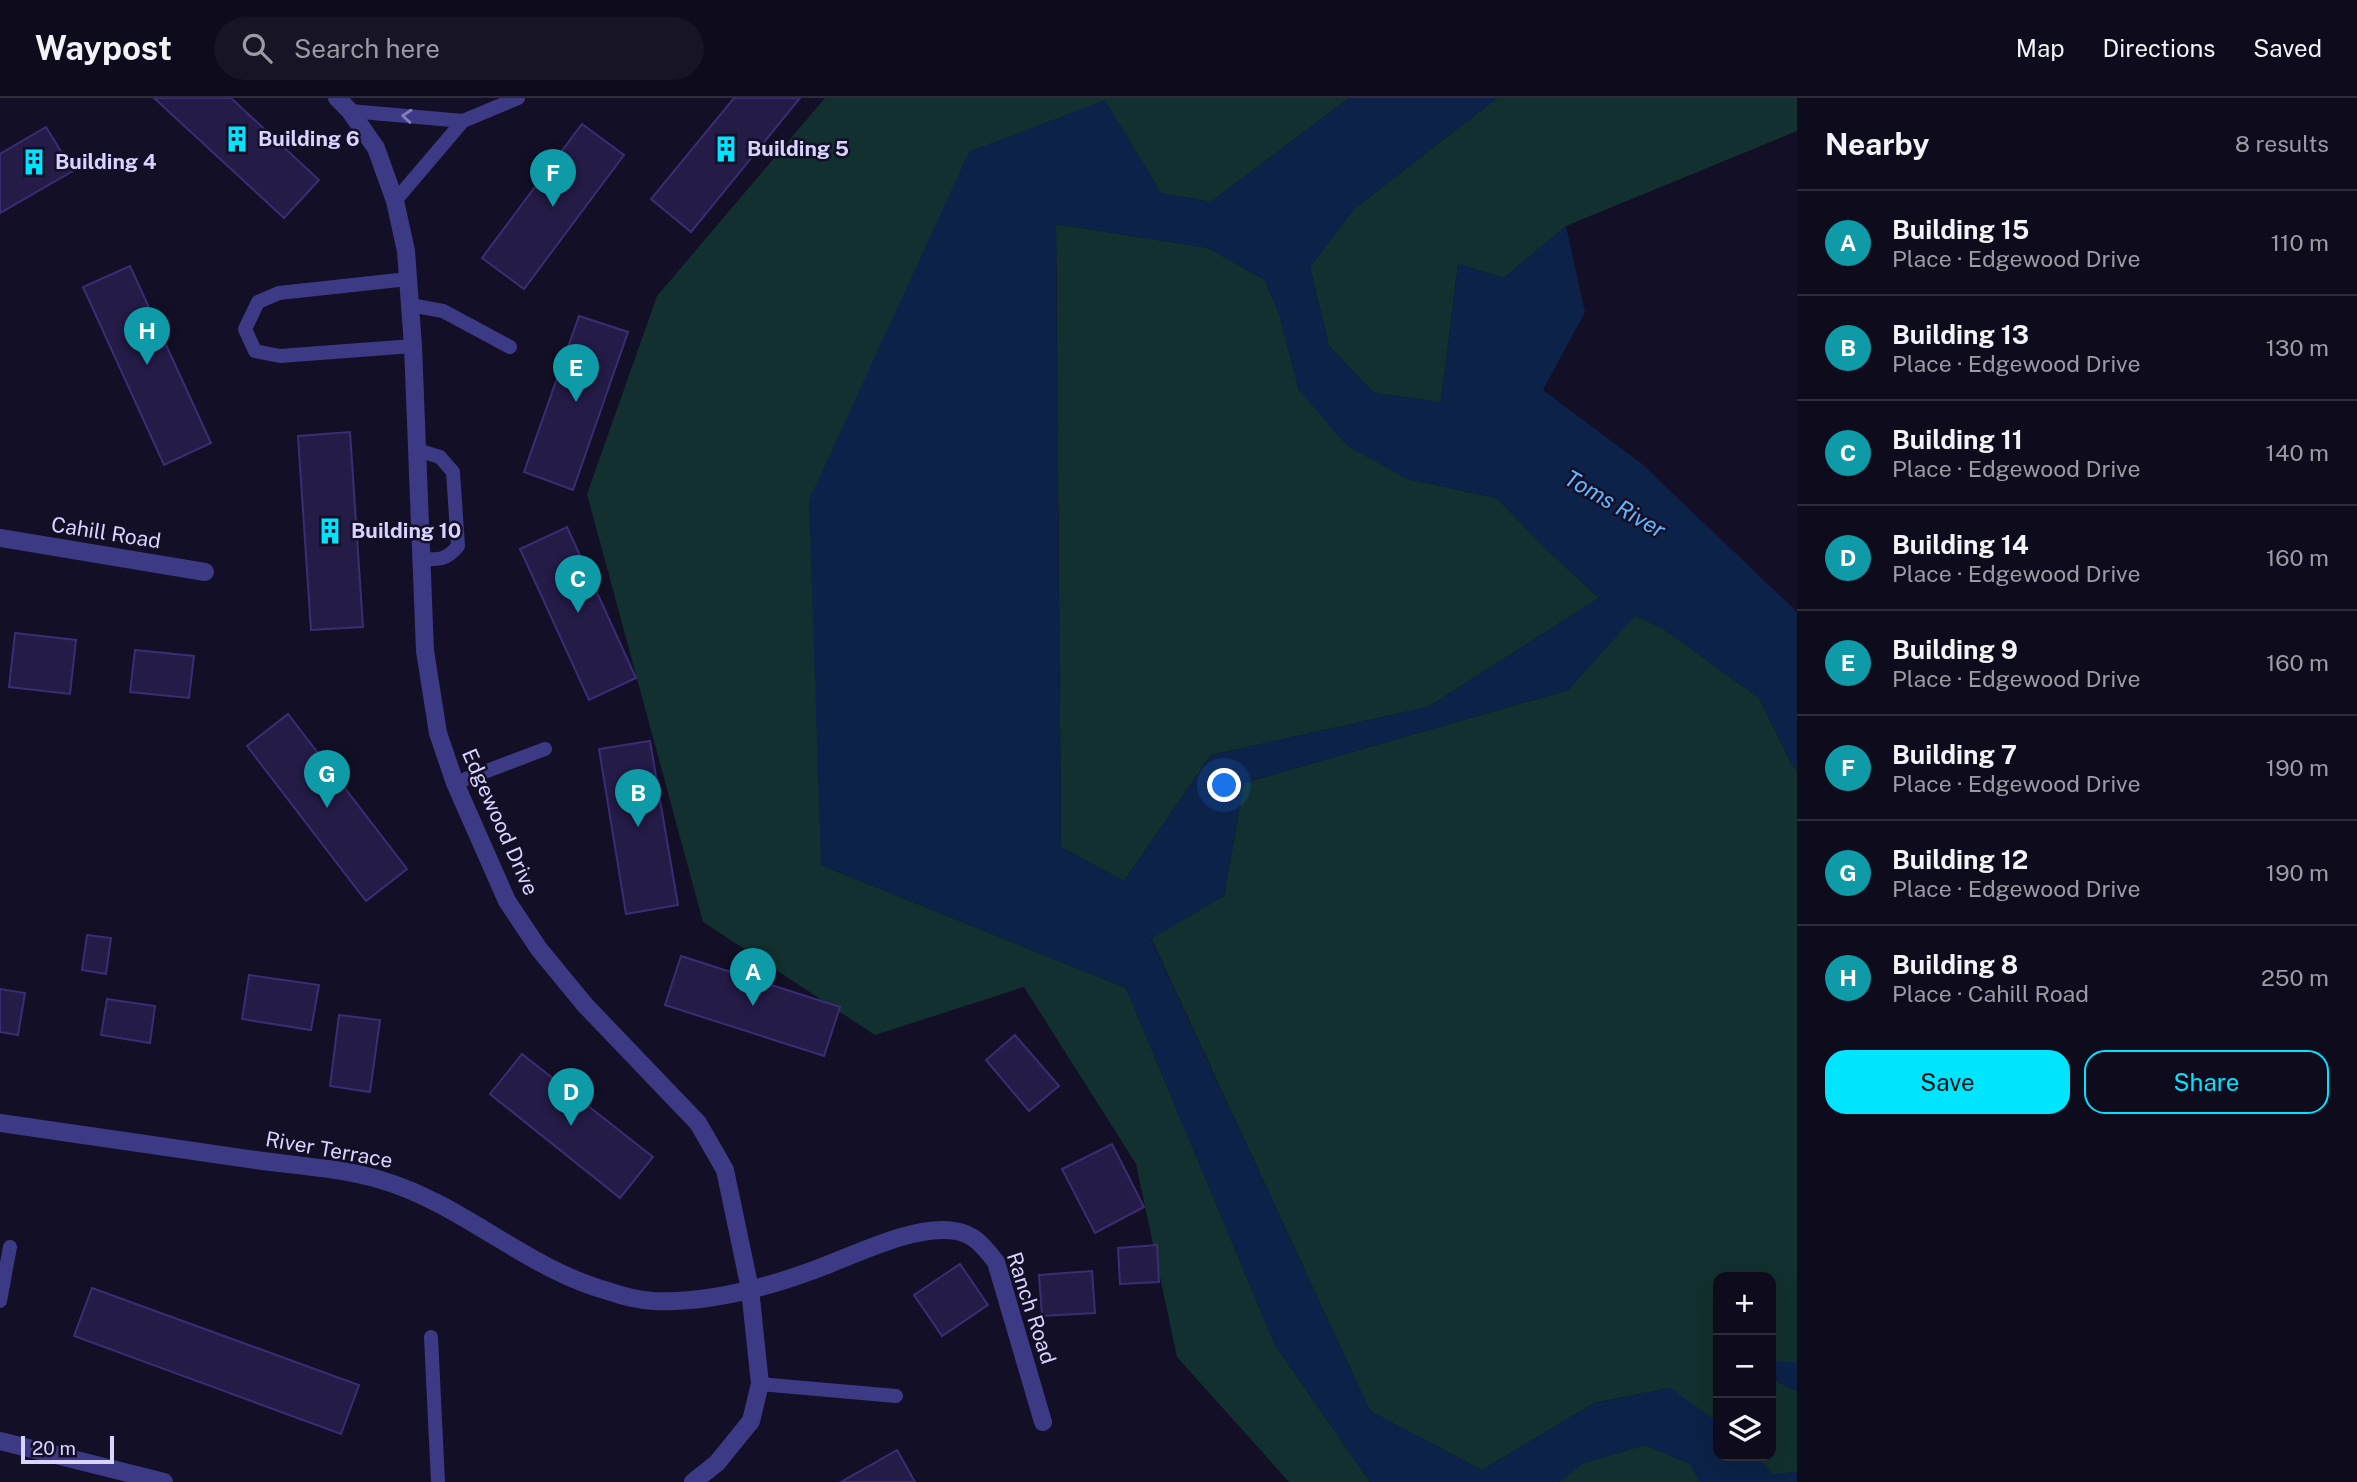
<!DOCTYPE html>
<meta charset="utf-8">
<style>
:root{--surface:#0e0b1c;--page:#171425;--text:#f1f3f6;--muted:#9b9ba3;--line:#2e2b3b;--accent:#00e5ff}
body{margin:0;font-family:"Public Sans",sans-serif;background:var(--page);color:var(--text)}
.controls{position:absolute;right:21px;bottom:21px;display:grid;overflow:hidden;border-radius:14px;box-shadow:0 7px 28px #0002}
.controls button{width:63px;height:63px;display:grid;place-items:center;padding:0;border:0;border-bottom:2px solid var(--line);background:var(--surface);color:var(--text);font:35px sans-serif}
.scale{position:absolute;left:21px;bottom:18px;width:93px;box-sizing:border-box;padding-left:7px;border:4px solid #d9d4ff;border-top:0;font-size:19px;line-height:24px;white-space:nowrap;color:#d9d4ff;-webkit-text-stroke:5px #130f26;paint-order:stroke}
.you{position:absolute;left:1225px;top:688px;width:24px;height:24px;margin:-18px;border:5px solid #fff;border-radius:50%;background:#1a73e8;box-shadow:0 0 0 10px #1a73e833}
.badge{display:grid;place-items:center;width:46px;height:46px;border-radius:50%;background:var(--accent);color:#fff;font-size:23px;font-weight:700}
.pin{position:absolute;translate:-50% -58px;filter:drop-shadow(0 2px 4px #0008)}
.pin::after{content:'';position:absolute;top:37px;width:24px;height:21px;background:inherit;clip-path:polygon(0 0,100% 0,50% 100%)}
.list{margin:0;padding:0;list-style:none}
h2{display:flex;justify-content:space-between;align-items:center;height:91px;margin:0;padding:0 28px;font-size:30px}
h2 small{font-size:23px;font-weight:400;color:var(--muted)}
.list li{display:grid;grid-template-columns:46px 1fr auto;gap:21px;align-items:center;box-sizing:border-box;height:105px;padding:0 28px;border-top:2px solid var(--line)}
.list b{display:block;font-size:26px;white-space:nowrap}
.list p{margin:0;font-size:23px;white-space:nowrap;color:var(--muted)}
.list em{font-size:23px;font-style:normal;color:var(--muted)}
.actions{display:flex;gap:14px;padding:21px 28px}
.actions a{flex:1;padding:16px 0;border:2px solid var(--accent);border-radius:21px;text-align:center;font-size:24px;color:var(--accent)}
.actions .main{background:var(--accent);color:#111}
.icon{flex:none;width:38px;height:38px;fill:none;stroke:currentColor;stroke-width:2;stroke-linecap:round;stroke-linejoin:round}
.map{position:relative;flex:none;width:1797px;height:1384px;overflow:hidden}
header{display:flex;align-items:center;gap:42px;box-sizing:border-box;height:98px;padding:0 35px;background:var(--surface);border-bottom:2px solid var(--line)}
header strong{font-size:33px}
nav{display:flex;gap:38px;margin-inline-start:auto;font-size:24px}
.search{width:490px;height:63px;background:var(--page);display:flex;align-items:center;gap:18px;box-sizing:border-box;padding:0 24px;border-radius:38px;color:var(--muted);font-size:26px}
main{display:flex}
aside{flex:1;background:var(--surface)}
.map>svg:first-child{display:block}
.green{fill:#12302f}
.water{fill:#0c2248;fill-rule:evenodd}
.building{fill:#241b47;stroke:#3b2d73;stroke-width:2}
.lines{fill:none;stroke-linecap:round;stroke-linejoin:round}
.service{stroke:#3d3a85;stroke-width:14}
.minor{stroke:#3d3a85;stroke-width:18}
.oneway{stroke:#837fbc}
.labels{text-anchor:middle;stroke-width:5;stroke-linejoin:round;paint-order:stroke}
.poi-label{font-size:21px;font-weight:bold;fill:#d9d4ff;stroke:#130f26;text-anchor:start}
.street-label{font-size:21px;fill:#d9d4ff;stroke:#130f26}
.water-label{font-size:23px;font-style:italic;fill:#62b6ff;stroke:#130f26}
</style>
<header>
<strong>Waypost</strong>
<div class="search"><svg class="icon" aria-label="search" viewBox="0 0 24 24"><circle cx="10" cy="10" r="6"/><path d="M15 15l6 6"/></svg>Search here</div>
<nav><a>Map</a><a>Directions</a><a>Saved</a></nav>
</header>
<main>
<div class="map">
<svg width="1797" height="1384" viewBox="0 0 1797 1384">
<rect width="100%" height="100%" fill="#130f26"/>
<path class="green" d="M825,0H1349L1211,104L1161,95L1105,3L969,54L821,767L1126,890L1275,1247L1370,1384H1289L1177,1259L1136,1066L1024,889L875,937L703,824L587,396L657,198Z
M1497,0H1797V33L1566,128L1504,180L1458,166L1441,304L1374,295L1329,248L1310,169L1354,111Z
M1056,126L1208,150L1265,182L1279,216L1299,292L1407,381L1497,400L1542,447L1599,500L1428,609L1211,657L1124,783L1061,749Z
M1635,517L1665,532L1759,600L1792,667L1797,671V1264H1771V1179H1718V1325L1670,1290L1594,1305L1482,1372L1370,1313L1151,840L1224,798L1244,685L1568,592Z
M1771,1281L1797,1293V1374L1773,1377L1756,1358H1771Z
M1645,1347L1690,1366L1700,1384H1559L1583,1365Z"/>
<path class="water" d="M1349,0H1497L1354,111L1310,169L1329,248L1374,295L1441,304L1458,166L1504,180L1566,128L1585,214L1543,292L1642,366L1797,514V671L1792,667L1759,600L1665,532L1635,518L1568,592L1244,685L1224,798L1151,841L1370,1313L1482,1372L1594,1305L1671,1290L1718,1325V1358H1756L1773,1376L1797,1374V1384H1700L1690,1366L1645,1347L1584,1365L1559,1384H1370L1275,1247L1126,890L821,767L809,402L969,54L1105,2L1161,95L1211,104ZM1056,126L1208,150L1265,182L1279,216L1299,292L1347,348L1407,381L1497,400L1542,447L1599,500L1428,609L1211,657L1124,783L1061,749Z
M1771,1264H1797V1293L1771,1281Z"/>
<path class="building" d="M154,0H231L319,82L284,120Z
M734,0H800L691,134L651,101Z
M582,26L624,57L524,191L482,160Z
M46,29L73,73L0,115V56Z
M130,168L211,345L164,367L83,189Z
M579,218L628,234L573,392L524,374Z
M350,334L363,529L311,532L298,338Z
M567,429L636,580L589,602L520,451Z
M15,535L76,542L70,596L9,589Z
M135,552L194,558L189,600L130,594Z
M288,616L407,771L366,803L247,648Z
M650,643L678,807L626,816L599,651Z
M87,837L111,840L106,876L82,872Z
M681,858L840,909L824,958L665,907Z
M249,877L319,887L311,932L242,921Z
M0,891L25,895L18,937L0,934Z
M107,901L155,908L150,945L101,937Z
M339,917L380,922L370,994L330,988Z
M1015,937L1059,988L1029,1013L986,962Z
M522,956L653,1059L620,1100L490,996Z
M1112,1046L1144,1109L1095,1135L1062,1071Z
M1157,1147L1159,1184L1120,1186L1118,1150Z
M960,1166L988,1207L942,1238L914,1197Z
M1092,1173L1095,1215L1042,1218L1039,1177Z
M92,1190L359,1287L341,1336L74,1238Z
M897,1352L915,1384H841Z"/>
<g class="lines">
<path class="service" d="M350,13L463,23
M395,103L463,23L518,0
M408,181L279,195L258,204L245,231L255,253L280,258L413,248
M410,207L443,213L510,249
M417,352L440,359L453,374L458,448C447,462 438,462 421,461
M455,685L545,651
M0,1203L10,1149
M431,1239L438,1384
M760,1286L896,1298"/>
<path class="minor" d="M337,0L350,13L376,50L395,103L406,153L413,248L425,553L438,635L455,685L507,803L539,851L585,907L698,1025L725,1072L750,1191L760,1286L751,1323L717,1365L693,1384
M0,440L205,474
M0,1025C85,1037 171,1050 256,1062C297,1068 342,1070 381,1082C463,1106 525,1170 608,1193C622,1198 639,1202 654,1203C707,1205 765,1190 814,1172C853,1158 914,1126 955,1133C975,1136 984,1149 996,1164L1043,1324
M0,1343L164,1384"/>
</g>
<defs><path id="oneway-chevron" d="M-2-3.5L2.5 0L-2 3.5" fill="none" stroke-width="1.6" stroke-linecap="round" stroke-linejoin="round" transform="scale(1.75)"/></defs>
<use class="oneway" href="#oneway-chevron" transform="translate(407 18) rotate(-175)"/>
<defs>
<g id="building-bare" transform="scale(2.1)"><path d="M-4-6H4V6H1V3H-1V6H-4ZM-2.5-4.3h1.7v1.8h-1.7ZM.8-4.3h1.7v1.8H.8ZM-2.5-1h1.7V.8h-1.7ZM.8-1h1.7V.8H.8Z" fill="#00e5ff" stroke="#130f26" stroke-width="2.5" paint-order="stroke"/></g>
</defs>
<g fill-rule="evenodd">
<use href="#building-bare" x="237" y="41"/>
<use href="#building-bare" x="726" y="51"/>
<use href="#building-bare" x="34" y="64"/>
<use href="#building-bare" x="330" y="433"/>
</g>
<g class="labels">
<g class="poi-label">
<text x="258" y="48">Building 6</text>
<text x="747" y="58">Building 5</text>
<text x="55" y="71">Building 4</text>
<text x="351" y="440">Building 10</text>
</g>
<g class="street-label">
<text transform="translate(106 435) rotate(9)" y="7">Cahill Road</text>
<text transform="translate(500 724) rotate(66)" y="7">Edgewood Drive</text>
<text transform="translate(329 1052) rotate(10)" y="7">River Terrace</text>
<text transform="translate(1031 1210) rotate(72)" y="7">Ranch Road</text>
</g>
<g class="water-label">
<text transform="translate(1615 406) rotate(30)" y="8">Toms River</text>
</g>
</g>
</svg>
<div class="controls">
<button>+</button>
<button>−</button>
<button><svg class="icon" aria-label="layers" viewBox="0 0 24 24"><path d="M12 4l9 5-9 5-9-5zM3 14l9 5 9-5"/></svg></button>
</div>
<div class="scale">20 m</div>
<div class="you"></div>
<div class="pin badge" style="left:753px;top:908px;background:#0f9aa8">A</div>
<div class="pin badge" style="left:638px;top:729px;background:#0f9aa8">B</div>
<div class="pin badge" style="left:578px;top:515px;background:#0f9aa8">C</div>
<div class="pin badge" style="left:571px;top:1028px;background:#0f9aa8">D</div>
<div class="pin badge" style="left:576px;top:304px;background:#0f9aa8">E</div>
<div class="pin badge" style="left:553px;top:109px;background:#0f9aa8">F</div>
<div class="pin badge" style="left:327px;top:710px;background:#0f9aa8">G</div>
<div class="pin badge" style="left:147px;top:267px;background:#0f9aa8">H</div>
</div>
<aside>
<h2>Nearby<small>8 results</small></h2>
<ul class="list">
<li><span class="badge" style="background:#0f9aa8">A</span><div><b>Building 15</b><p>Place · Edgewood Drive</p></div><em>110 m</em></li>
<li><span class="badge" style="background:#0f9aa8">B</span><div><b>Building 13</b><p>Place · Edgewood Drive</p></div><em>130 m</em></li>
<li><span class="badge" style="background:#0f9aa8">C</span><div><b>Building 11</b><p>Place · Edgewood Drive</p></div><em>140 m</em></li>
<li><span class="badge" style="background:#0f9aa8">D</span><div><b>Building 14</b><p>Place · Edgewood Drive</p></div><em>160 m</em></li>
<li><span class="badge" style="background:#0f9aa8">E</span><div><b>Building 9</b><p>Place · Edgewood Drive</p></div><em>160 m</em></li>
<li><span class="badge" style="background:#0f9aa8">F</span><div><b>Building 7</b><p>Place · Edgewood Drive</p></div><em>190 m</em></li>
<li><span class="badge" style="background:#0f9aa8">G</span><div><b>Building 12</b><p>Place · Edgewood Drive</p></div><em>190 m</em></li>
<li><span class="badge" style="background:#0f9aa8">H</span><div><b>Building 8</b><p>Place · Cahill Road</p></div><em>250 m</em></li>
</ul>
<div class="actions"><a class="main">Save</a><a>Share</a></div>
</aside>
</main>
